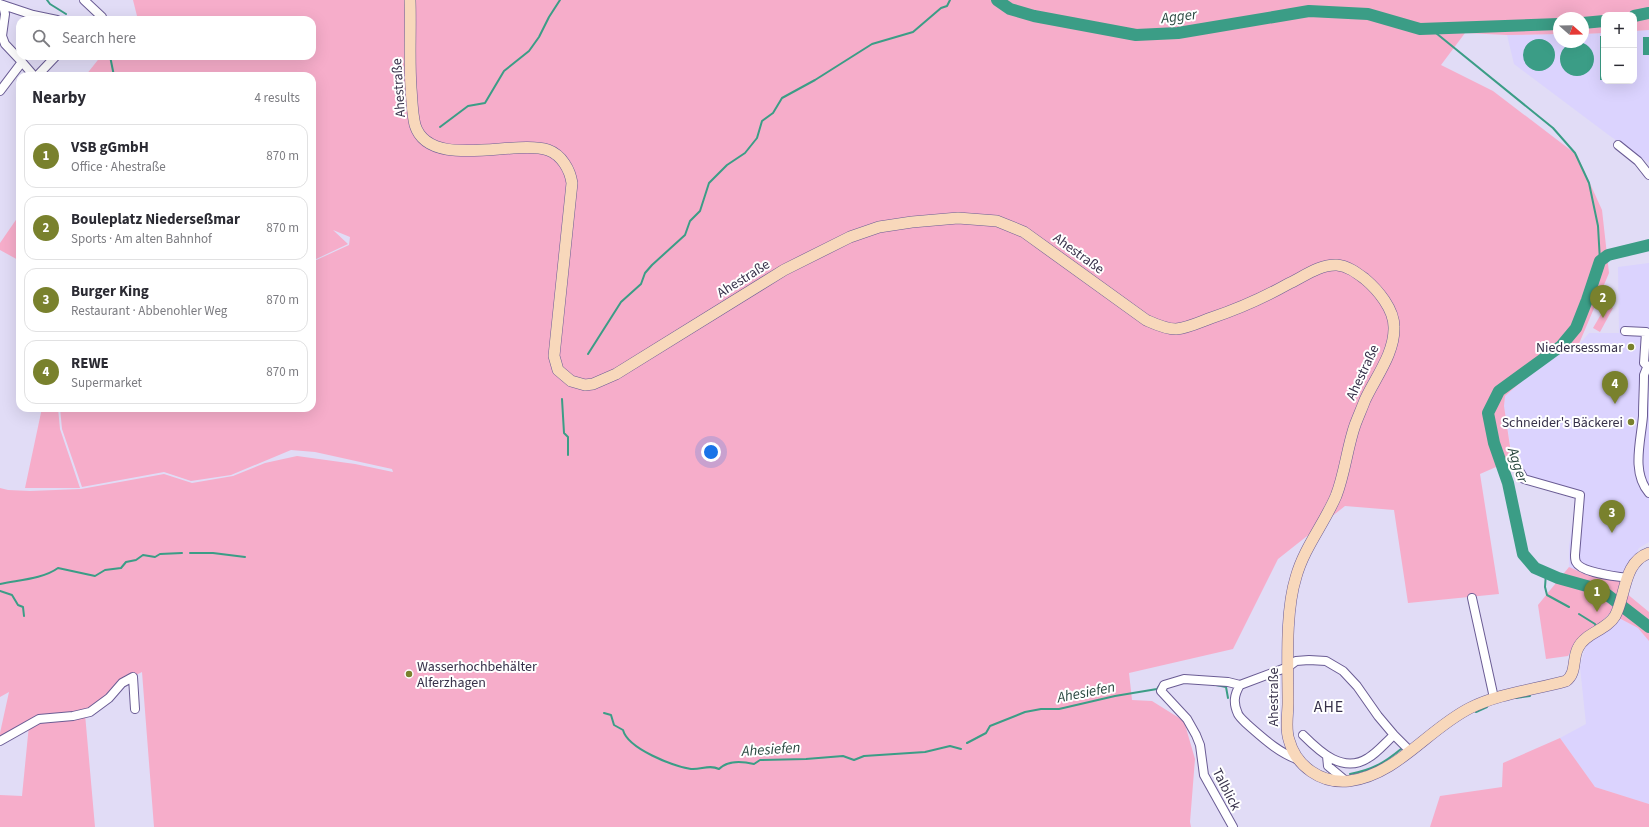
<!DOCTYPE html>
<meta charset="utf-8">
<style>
:root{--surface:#fff;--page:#f7f7f7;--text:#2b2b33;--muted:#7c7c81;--line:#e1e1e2;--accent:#79812d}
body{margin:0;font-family:"Source Sans 3",sans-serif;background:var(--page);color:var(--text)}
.controls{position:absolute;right:12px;top:12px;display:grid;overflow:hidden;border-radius:8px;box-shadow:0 4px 16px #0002}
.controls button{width:36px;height:36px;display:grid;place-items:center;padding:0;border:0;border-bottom:1px solid var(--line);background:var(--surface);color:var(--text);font:20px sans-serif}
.compass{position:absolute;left:1553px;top:12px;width:36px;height:36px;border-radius:50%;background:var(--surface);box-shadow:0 4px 16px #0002;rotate:110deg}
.you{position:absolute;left:711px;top:452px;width:14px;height:14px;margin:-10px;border:3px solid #fff;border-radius:50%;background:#1a73e8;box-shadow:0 0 0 6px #1a73e833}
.badge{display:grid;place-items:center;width:26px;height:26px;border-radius:50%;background:var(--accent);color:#fff;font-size:13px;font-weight:700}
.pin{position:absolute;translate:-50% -33px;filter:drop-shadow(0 1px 2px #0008)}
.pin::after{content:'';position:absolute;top:21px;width:14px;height:12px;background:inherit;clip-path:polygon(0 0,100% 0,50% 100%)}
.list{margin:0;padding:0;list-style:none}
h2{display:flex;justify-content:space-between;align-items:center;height:52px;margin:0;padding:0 16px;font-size:17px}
h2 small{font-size:13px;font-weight:400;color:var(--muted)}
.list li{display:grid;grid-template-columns:26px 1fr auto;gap:12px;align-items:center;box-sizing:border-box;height:64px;margin:0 8px 8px;padding:0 8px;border:1px solid var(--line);border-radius:12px}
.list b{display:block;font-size:15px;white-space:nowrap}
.list p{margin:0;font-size:13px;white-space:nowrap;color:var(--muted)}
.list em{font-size:13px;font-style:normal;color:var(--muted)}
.icon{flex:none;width:22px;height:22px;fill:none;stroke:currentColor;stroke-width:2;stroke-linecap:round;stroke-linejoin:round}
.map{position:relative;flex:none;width:1649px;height:827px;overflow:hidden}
.search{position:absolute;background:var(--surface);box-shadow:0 4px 16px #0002;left:16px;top:16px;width:300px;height:44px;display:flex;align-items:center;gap:10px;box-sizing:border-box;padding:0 14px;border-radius:12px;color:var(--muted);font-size:15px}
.panel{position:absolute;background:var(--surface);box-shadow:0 4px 16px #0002;left:16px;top:72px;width:300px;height:340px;border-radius:12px}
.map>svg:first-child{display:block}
.built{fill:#dbd3fe}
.green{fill:#f6adca}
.water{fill:#3b9d86}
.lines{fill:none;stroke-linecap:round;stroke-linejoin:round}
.stream{stroke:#3b9d86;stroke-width:2}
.river{stroke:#3b9d86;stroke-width:12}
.minor-casing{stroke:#6a5c94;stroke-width:10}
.secondary-casing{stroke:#6a5c94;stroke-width:12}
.minor{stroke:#fff;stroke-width:8}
.secondary{stroke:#f8d8bb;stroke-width:11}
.poi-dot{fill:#79812d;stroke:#fff;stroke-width:1.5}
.labels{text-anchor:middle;stroke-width:4;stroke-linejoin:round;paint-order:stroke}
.street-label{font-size:14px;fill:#37314a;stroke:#fff}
.poi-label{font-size:14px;fill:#37314a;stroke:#fff;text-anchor:end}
.water-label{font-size:15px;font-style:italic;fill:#2d4b43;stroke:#fff}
.quarter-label{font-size:16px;letter-spacing:1px;fill:#37314a;stroke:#fff}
</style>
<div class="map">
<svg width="1649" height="827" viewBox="0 0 1649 827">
<rect width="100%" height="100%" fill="#e1dcf6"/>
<path class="built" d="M1649,30V163L1610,136L1514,64L1507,35L1559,34V42H1583V34L1604,33V81H1634V31Z
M1649,263V542L1639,548L1621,581L1587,575L1569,567V546L1577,498L1533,485L1514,468L1504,406L1505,396L1540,365L1557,355L1578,346L1589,333H1619L1618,267Z
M1619,618L1638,628L1649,641V804L1595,787L1560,738L1586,724L1580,667L1586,644Z"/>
<path class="green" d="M133,0H1649V30L1634,31V15H1604V33L1583,34V18H1559V34L1507,35L1465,33L1441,65L1493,91L1577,155L1602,210L1609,273L1578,346L1557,355L1540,365L1505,396L1504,406L1512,460L1480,474L1499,594L1408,603L1394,510L1345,506L1278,559L1233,649L1129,673L1132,700L1152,701L1184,721L1195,759L1190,822L1191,827H154L142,672L122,682L91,712L46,718L0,741V733L9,692L0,697V488L8,490L30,491L81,489L164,474L192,483L233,476L265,463L297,456L355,464L393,472L392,469L315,452L291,450L231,475L191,481L164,472L82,487L62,429L60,408H312V262L349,245L350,237L333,230L348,244L312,261V76H291L289,73L276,76L86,75L101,56H312V20H138Z
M20,214V261L0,250V243Z
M1607,304L1613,308L1600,332L1593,328Z
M42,408H58L60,429L80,488H25Z
M1569,567L1587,575L1621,581L1611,612L1596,627L1578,640L1568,656L1546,659L1538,605Z
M1626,593L1649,612V641L1638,628L1619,618Z
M85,714L95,827H0V795L22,796L29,725L39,720Z
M1560,738L1595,787L1649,804V827H1430L1440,796L1502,787L1503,763Z"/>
<path class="water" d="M1600,36H1604V80H1600Z
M1643,37H1649V55H1643Z
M1523 55a16 16 0 1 1 32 0a16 16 0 1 1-32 0Z
M1560 59a17 17 0 1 1 34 0a17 17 0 1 1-34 0Z"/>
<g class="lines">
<path class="stream" d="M47,0L50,4L66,14
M1431,29L1553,128L1575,153L1589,183L1598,226L1600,261
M110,56L114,76
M440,127L468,106L485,103L504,71L529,51L539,37L549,17L560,0
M588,354L621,302L641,284L645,273L652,265L685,235L690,221L700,211L709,183L727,165L745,153L757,138L762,121L773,113L782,98L815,80L872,44L913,32L941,8L947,6L950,0
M562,399L564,433L568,437V455
M190,553H213L245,557
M1546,573L1545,587L1547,595L1569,607
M0,584C18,580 43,579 58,568L95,576L105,570L121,568L126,562L136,560L143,555L155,557L160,554L182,553
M0,591L12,595L18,605L23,607L24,616
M1579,614L1595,624L1596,627
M1216,685L1226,687L1228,698
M1516,698L1530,696
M1476,712L1487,707
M604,713L611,715L614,725L623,730C628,749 673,766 691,769C701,770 709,764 719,769C728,760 742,761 754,764L760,760L806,759L843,756L854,760L864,756L925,752L950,746L961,749
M967,743L986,733L990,726L1025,712L1041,709H1059L1115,696L1157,689L1159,686
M1350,774C1372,770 1384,763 1401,749"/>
<path class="river" d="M997,0L1010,9L1034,16L1136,35L1178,33L1309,11L1368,14L1420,29L1559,24
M1634,16L1649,13
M1583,23L1604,21
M1649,245L1608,255L1600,261L1587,300L1576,328L1561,346L1499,391L1488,413L1494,443L1508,483L1523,554L1535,568L1558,578L1601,590L1649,627"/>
<g class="minor-casing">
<path id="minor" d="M84,0L102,17L103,20
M0,4L33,15L57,20
M22,62L34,76
M37,76L56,56
M0,91L22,62L5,44L2,36L5,14L3,5
M1618,145L1638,161L1649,175
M1625,331L1646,332L1644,363L1648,367
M1649,366L1646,370L1644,375C1644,389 1643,402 1643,416C1641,441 1631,472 1649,493
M1517,467L1524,479L1580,495L1575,555C1575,558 1575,560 1576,562C1581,573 1616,576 1627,578
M1472,598L1494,698
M1240,685C1234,695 1233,703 1238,714C1240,718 1245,722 1248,725C1264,739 1279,753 1299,760
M1303,735C1320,752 1343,774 1368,758C1377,753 1385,743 1394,735
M0,741L39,719L73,716L90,712L109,698L122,683L133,677L135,709
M1327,756L1328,766L1346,781
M1233,827L1204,775L1200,745L1196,735L1187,719L1161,691L1164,685L1184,679L1228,682L1240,685L1288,667L1296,661L1309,660L1326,661L1343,671L1357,686L1378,716L1394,735L1410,751"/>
</g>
<g class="secondary-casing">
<path id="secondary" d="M410,0C411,29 409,59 411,88C412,100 412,113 415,125C429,171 515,139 548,150C562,155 570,170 572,183L554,356L558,370L571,381L585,385L593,384L616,374L784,270L850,237L879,227L912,222L958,218L997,221L1024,232L1146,320C1155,324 1165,329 1176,329C1188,328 1200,322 1211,318C1238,309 1263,298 1288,284C1303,277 1320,264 1337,265C1348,266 1357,273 1365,279C1378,290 1394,309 1394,327C1395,353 1375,378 1365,400C1362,408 1358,417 1355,425C1347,448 1345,473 1336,496C1324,524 1304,548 1296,577C1285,612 1288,665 1288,703C1288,714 1285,729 1289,740C1296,766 1321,784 1349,781C1397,775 1428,729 1470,708C1500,693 1534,690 1566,681C1577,673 1572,659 1578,648C1585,633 1607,630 1615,616C1626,596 1623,562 1649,553"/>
</g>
<use href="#minor" class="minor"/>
<use href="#secondary" class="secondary"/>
</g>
<g class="poi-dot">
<circle cx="1631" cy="347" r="4"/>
<circle cx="1631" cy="422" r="4"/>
<circle cx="409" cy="674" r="4"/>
</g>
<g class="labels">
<g class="street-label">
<text transform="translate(398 88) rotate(-94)" y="5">Ahestraße</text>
<text transform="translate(1079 253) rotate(36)" y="5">Ahestraße</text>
<text transform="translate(743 278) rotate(-32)" y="5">Ahestraße</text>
<text transform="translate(1362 372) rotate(-65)" y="5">Ahestraße</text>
<text transform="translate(1273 697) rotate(-90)" y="5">Ahestraße</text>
<text transform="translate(1227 789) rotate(63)" y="5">Talblick</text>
</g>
<g class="poi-label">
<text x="1623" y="352">Niedersessmar</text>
<text x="1623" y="427">Schneider's Bäckerei</text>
<text x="417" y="671" text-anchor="start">Wasserhochbehälter<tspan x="417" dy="16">Alferzhagen</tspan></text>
</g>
<g class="water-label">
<text transform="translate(1179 16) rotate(-7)" y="5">Agger</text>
<text transform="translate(1518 465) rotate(72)" y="5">Agger</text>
<text transform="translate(1086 692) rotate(-11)" y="5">Ahesiefen</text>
<text transform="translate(771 749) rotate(-4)" y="5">Ahesiefen</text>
</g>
<g class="quarter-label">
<text x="1329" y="712">AHE</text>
</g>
</g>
</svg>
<div class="controls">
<button>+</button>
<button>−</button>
</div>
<svg class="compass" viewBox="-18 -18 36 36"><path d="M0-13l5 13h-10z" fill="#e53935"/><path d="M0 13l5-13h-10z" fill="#7c7c81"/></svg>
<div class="you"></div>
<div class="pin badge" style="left:1597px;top:612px">1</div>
<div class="pin badge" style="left:1603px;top:318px">2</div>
<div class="pin badge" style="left:1612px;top:533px">3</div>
<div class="pin badge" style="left:1615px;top:404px">4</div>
<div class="search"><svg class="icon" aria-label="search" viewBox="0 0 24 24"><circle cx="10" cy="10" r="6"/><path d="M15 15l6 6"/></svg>Search here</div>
<section class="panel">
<h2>Nearby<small>4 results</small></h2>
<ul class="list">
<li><span class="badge">1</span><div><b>VSB gGmbH</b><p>Office · Ahestraße</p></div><em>870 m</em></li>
<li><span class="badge">2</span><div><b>Bouleplatz Niederseßmar</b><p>Sports · Am alten Bahnhof</p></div><em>870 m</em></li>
<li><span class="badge">3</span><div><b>Burger King</b><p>Restaurant · Abbenohler Weg</p></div><em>870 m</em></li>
<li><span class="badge">4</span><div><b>REWE</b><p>Supermarket</p></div><em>870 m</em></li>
</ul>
</section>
</div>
